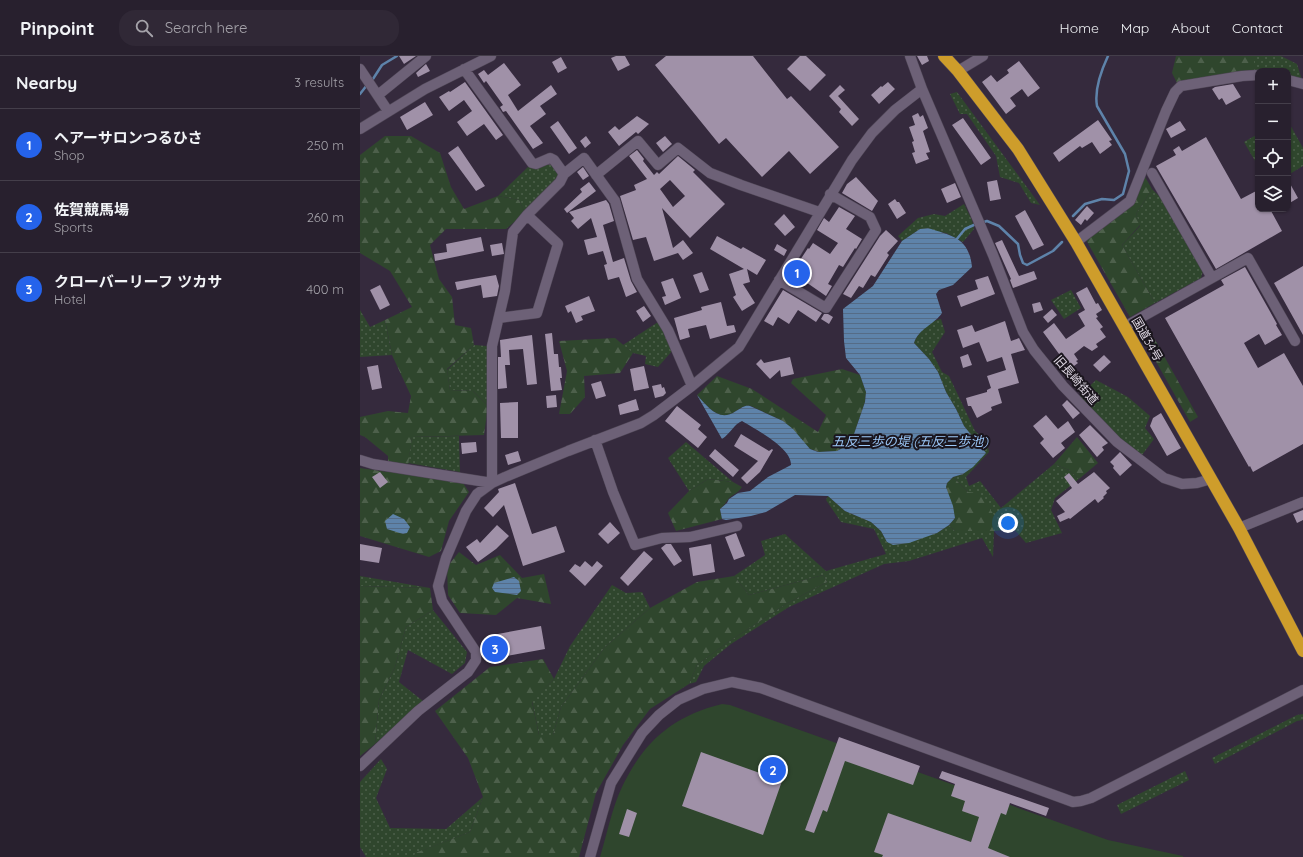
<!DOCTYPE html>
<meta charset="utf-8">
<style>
:root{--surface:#28202e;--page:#302836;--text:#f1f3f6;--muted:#a5a3aa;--line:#443e4a;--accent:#2563eb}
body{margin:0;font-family:Quicksand,"Noto Sans JP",sans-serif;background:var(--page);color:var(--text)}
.controls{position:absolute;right:12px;top:12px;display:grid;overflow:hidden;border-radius:8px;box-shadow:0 1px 3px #0004}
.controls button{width:36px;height:36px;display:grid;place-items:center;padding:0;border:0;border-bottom:1px solid var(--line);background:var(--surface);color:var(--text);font:20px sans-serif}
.you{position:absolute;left:648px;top:467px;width:14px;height:14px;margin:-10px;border:3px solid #fff;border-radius:50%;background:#1a73e8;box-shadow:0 0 0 6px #1a73e833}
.badge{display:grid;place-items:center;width:26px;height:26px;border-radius:50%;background:var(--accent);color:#fff;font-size:13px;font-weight:700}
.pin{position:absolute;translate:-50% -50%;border:2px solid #fff;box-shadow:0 1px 4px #0006}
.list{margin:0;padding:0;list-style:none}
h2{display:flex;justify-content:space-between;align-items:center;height:52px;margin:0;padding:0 16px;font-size:17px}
h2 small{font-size:13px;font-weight:400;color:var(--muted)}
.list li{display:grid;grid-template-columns:26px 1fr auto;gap:12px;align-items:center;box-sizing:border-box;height:72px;padding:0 16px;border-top:1px solid var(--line)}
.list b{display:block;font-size:15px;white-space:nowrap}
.list p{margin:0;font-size:13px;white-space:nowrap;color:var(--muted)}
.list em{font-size:13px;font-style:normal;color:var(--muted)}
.icon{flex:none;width:22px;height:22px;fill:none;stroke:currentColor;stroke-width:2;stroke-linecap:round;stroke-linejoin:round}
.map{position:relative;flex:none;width:943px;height:801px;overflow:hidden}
header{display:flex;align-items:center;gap:24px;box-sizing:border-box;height:56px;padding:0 20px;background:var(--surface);border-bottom:1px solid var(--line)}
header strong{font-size:19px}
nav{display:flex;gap:22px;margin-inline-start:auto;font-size:14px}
.search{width:280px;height:36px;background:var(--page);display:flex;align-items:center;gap:10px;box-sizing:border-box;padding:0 14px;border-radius:16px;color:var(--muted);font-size:15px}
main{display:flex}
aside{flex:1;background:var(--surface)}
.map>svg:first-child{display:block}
.grass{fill:url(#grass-dots)}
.forest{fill:url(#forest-firs)}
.pitch{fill:#2f462d}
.water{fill:url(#water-rules)}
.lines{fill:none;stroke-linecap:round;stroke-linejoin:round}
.stream{stroke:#5e83aa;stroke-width:2.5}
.building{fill:#a091a8;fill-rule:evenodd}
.minor-casing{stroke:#4f4656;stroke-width:11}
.highway-casing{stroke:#4f4656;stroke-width:13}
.minor{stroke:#6d6177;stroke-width:10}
.highway{stroke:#ce9d2b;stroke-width:12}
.labels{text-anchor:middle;stroke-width:4;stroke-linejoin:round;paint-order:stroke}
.street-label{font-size:12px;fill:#e0d9e5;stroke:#1a151d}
.water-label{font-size:13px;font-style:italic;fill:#9bc7f7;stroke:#1a151d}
</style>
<header>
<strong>Pinpoint</strong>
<div class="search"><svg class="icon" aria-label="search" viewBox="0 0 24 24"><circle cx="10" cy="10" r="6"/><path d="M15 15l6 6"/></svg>Search here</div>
<nav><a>Home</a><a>Map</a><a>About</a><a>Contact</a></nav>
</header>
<main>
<aside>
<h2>Nearby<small>3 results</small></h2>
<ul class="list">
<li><span class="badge">1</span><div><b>ヘアーサロンつるひさ</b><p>Shop</p></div><em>250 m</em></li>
<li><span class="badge">2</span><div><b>佐賀競馬場</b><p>Sports</p></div><em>260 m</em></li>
<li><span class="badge">3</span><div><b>クローバーリーフ ツカサ</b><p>Hotel</p></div><em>400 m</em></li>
</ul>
</aside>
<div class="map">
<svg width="943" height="801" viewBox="0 0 943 801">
<defs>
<pattern id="grass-dots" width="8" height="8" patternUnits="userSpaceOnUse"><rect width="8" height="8" fill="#2f462d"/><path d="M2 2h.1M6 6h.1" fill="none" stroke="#4d604b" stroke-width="1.8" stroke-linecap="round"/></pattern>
<pattern id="forest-firs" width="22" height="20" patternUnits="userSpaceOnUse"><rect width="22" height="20" fill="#2f462d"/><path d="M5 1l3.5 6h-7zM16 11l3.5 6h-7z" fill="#4d604b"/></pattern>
<pattern id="water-rules" width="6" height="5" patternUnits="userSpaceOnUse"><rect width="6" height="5" fill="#5e83aa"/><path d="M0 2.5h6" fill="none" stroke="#556c87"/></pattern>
</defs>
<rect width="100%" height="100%" fill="#352a3d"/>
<path class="grass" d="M894,0H921L937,8L942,24L928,21V15L894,14Z
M597,36L680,149L671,147L659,127L640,121L636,100L607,58H600L590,38Z
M928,65L943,92V110L928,119Z
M898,78V110L884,86Z
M191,108L201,119L165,157L159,144L138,140L169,110Z
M792,133L804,145L843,215L841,222L795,247L762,189L780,170L776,158Z
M604,148L612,164L614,173L603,186L586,177L560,173L542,185L538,180L558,162L574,158L585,160Z
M711,234L721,252L704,263L691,244Z
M0,254L10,271L25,264L32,299L0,301Z
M581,263L585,276L572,296L582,316L589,320L615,375L627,386L629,396L606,421L609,430L620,425L641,452L694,408L709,414L719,423L695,442L691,454L702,477L666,487L654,473L634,475L633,501L622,482L549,505L524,508L429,551L371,588L344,610L336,626L329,628L337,609L368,586L426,548L467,526L463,519L389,539L374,520L405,499L401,485L425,478L466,515L526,498L514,473L481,466L466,444L468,440L485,455L511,466L521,475L527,486L577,477L589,469L595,475L608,436L593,421L603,418L626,397L604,370L596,353L586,336L578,316L569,303L554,287C557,277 571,264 581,263Z
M298,266L313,294L298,311L285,308L286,300L273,297L263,289Z
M114,289L127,290L128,350L113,335L90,334L87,314Z
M736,324L768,341L790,360L785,372L794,383L782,399L757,380L719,340Z
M99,380L100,416L48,407L52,381Z
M326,386L373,426L348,423L329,435L308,402Z
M0,520L70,532L0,530Z
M252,529L266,537L282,536L290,552L245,591L201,651L193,679H179L172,645L194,623L210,590Z
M73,554L107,596L105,607L92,618L48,594L39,626L63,645L15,688L19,644L35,611L46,571Z
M943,658V664L937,665L855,708L852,702L937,659Z
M21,703L27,713L16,742L30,772L86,773L123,741L110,776L56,797L54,801H6L0,791V726Z
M825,715L829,724L761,758L757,749Z"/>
<path class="forest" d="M816,0H894V14L818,29L812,17Z
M25,80H51L80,97L91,131L104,153L138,140L159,144L165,157L146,173H86L70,189L79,223L92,241L95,269L111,272L114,289L87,313L90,334L113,335L128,350L124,379L52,381L47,417L103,427L109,436L89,465L81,495L69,501L0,480V412L28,416V400L5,381L0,379V361L28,355L48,357L51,340L32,299L25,264L52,251L30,215L0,197V99Z
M784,119L792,133L776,158L780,169L762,189L795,247L770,261L726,184L773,147Z
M255,282L273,297L260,317L224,320L225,341L210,358H199L207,315L199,285Z
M794,282L838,361L830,366L785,286Z
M482,313L500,319L506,336L505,346L494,378L488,389L477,395L459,396L450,393L423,365L391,350C384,349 381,352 376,355C359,367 348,351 337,339L357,320L392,333L458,376L466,359L431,327L433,323Z
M717,381L738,407L719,423L709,414L694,408Z
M593,421L608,436L619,437L638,465L634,475H595L589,469L595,462L586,431L587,427Z
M348,423L373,426L382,431C377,438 375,437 369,442C366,446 364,450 360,453L362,463L316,475L308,457L329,435Z
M99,496L116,509L140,499L162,522L184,518L191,548L157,542L136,559L100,557L88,539L87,511Z
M463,519L467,526L426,548L368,586L337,609L329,628L290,653L263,689L236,737L219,801H54L55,797L110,776L123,741L108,702L75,655L130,611L183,603L194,623L172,646L179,679H193L201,651L245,591L290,552L337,526L374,520L389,539Z
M0,530L70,532L73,554L46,571L35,611L19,644L15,688L0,700Z"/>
<path class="pitch" d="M362,648L370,649L748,784L823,800V801H240C247,778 252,752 262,731C284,685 313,660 362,648Z"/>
<path class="water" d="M568,172C593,180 609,182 612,211L593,229L579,234L576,238L582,257C575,268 558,273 554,287L569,303L578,316L586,336L596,353L604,370L626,397L613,411L603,418L593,421L587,427L586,431L593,450L595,462L589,469L577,477L549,487L533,489L527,486L521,475L511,466L485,455L468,440L435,439L406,456L391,460L366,464L362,463L360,453L367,447L369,443L378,437L390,435L408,421L431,409C432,392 395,373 382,365C374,368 371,377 362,383L337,339C348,351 359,367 376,355C382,352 384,349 390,350L423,365L433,373L450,393L458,396L477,395L488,389L494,378L505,346L506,336L500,319L486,302L484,285L483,253L513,230L542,185L560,173Z
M33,458L44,463L50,471L47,477L43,478L27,473L25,465Z
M154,521L159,525L161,535L157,539L135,536L132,532L134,527Z"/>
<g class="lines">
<path class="stream" d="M11,26L22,9L37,0
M0,38L7,29
M713,160L725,148L742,143L754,144L763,138L769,115L765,98L737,50C734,33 741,15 748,0
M621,167L627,165L639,170L658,188L660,199L663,207L667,209L693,195L702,186
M596,184L605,173L616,168"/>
</g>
<path class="building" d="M39,0H56L44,8Z
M256,0H265L270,9L258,15L251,2Z
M306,0H393L427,43L431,40L479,91L450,118L429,95L402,121L366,82L359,88L295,9Z
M440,0H446L466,19L450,35L427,13Z
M557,0H567L569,5L562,9Z
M201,1L207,12L198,17L192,6Z
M659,5L680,32L668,41L662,33L650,42L656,50L646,58L622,26L631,19L637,26L649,17L647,14Z
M144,7L161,29L148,39L158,55L191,29L197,38L180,50L186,58L170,70L183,87L173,93L146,55L143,56L140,51L143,49L126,25L124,27L118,18L124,14L128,19Z
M66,8L70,15L58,21L56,17Z
M105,26L143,79L136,84L124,68L107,80L97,66L112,55L104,44L89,55L79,41L89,35L90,36Z
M528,26L535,33L519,48L511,39L521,30L522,31Z
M873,28L881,41L866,49L862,42L859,44L852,33L855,31Z
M480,29L485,34L478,40L499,63L492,70L479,56L481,53L469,40Z
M65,46L73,59L47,74L40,61Z
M558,57L560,61L563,59L568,72L563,75L570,96L566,97L569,103L556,108L552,97L555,96L552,86L554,85L549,71L555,69L552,60Z
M277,60L289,68L278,78L276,76L259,90L248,76L255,70L259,74Z
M603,62L631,102L621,109L592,69Z
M738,64L752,84L749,85L752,89L740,98L732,86L722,92L720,90L699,106L693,97Z
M198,65L217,92L209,98L190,71Z
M820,65L826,74L811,82L806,73Z
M226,80L231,87L225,92L220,85Z
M305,80L312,88L303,96L296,87Z
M846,81L881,143L898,134V153H910L922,175L856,213L796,110L816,99L813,94L819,90L822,95Z
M98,90L125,130L116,135L88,97Z
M277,94L284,103L283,105L294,119L297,116L299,118L318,100L335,114L333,116L365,148L330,182L302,152L313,192L323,184L333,197L323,204L318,197L294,205L286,181L273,184L260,140L276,134L274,129L287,123L269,100ZM310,124L325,140L313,151L300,133Z
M223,111L229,120L223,124L217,116Z
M496,121L518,145L512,155L482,137L487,128Z
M637,124L641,143L630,145L627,126Z
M928,124L938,142L928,148Z
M229,126L236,135L207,157L204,153L222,136L220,133Z
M595,127L601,141L587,147L581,133Z
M535,143L537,146H539L546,157L537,163L528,148Z
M246,144L249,148L254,165L243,169L253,206L264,202L271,225L277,236L266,241L259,221L248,224L244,209L247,208L243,195L228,199L224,184L237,181L231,162L218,173L211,165L214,162L209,156Z
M727,150L734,157L727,165L725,163L721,169L715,164Z
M479,151L495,160L486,173L502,183L496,193L495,192L483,211L479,209L468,228L472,230L466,240L440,222L437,227L430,223L431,222L429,221L448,192L449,193L453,187L470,198L478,187L457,174L464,162L469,166Z
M665,154L684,189L673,194L655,160Z
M424,158L435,171L425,180L414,168Z
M526,174L538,185L527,197L529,199L515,221L511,219L503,232L499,230L491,242L483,238L520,180Z
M357,180L381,193L383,191L406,204L397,219L387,213L390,226L383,228L395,247L382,255L373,241L376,239L369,218L384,213L350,193Z
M121,181L124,195L75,205L74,198L87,196L86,188Z
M642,184L659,220L674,215L677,223L653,232L650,224L651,223L635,187Z
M142,187L144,198L132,200L130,189Z
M417,188L427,194L424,200L414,194Z
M943,210V279L914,227Z
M885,211L917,268L916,269L922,279L905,289L899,278L884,287L898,312L924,297L943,330V388L893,416L890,410L889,411L805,262L864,229L861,224Z
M342,216L349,234L340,237L333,219Z
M136,219L139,230L137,240L123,242L121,229L97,234L95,226Z
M628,220L635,238L601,251L597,240L618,233L615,224Z
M313,222L321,242L305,249L302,241L306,240L301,226Z
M20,229L30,249L20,254L10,234Z
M727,231L736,248L738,247L742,254L736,258L738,261L736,262L743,271L740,273L746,281L736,288L738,291L732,295L724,290L714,298L718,304L716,305L718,307L710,313L683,276L694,267L706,283L725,270L718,258L725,254L716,237Z
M423,234L462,257L456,266L438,254L429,268L418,261L413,270L404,265Z
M229,240L235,255L221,260L223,264L216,267L211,255L208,257L205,250Z
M361,246L367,270L374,269L376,276L350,283L346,269L328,273L330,281L320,284L314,262L342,254L341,251Z
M680,246L683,254L674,257L672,248Z
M284,250L291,260L283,266L276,255Z
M692,253L697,259L688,267L683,261Z
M464,258H468L473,261L469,268L461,263Z
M645,265L651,285L659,282L665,294L651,298L659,327L638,333L642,347L631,351L632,354L617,362L611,350H608L606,342L627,336V334L631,332L627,320L646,314L642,301L627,306L619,286L603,292L597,274L612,269L615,276Z
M192,277L194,298H198L199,311H201L202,322H200L202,334L191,335L185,278Z
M172,279L177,328L167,329L163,293L149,294L150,309H145L147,332L138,333V301H141L140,284Z
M608,298L612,309L603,312L600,301Z
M744,299L751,306L740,316L733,309Z
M430,301L434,318L421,321L420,314L410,323L396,308L401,303L404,307Z
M18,309L22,332L12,334L7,311Z
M284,310L289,332L274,335L270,313Z
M241,325L246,340L236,343L231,328Z
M301,328L302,332L304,331L306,337L303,340L295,342L292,330Z
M196,339L197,351L187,352L186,340Z
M276,343L279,354L260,359L258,349Z
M707,344L720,357L713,363L702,349Z
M158,346V382H141L140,347Z
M317,350L341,369L338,373L347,381L338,392L305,365Z
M801,357L821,392L807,400L790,370L793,362Z
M686,359L698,373L708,365L715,376L701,387L705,392L693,402L680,387L684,383L673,370Z
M730,369L748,387L742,391L744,394L737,401L719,379Z
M381,378L409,395L412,393L413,394L400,416L387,428L381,422L398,405L374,390Z
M116,386L117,396L102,398L101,387Z
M355,393L379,414L373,421L349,400Z
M158,395L161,405L148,409L145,399Z
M760,396L772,409L760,420L753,412L754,410L750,406Z
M20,416L28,426L20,432L12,421Z
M734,416L750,432L746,435L747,437L743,441L744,442L738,447L735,443L710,463L709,462L700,466L697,460L705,456L696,445L712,432L704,421L709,417L718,428Z
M155,427L172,478L196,470L205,496L163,510L144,449L133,461L124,452L139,436L138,433Z
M943,454V464L937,467L933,458Z
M250,466L260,477L248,488L238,478Z
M137,469L149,480L136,493L118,506L106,491L117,483L120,487Z
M376,477L385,500L374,504L365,481Z
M0,488L22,492L19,507L0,504Z
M306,488H311L322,505L314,510L301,492Z
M351,488L355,516L333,520L329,492Z
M284,495L293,503L268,530L260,522Z
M225,505L232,511L237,505L243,510L225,530L209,515L215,508L220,511Z
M181,570L185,593L131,603L127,580Z
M479,681L560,710L553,729L485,705L467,756L463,754L454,777L445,774Z
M341,696L422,725L403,779L322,750Z
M582,715L689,752L686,760L650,747L646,759L641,757L628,792L650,801H522L523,799L514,796L528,757L611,786L619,761L602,755L605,745L591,740L595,728L579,722Z
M267,753L277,757L269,781L259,778Z"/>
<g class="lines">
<g class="minor-casing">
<path id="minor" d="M550,0L562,33L633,199L663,276L674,294L703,330L757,386L804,422L822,428L837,427L851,423
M0,13L28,55
M104,13L172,107L176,108L190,102L194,104L204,118
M598,15L623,0
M928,24L943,28
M18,39L66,0
M0,73L65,33L131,0
M792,117L852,222
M236,119L278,85L298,109L318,92L350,117L381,129L459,156
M716,186L770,145L806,55L815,36L821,30L882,20L898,19
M419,224L466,252L516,174L510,161L470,138
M139,262L177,257L198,188L167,159
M764,271L888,202L935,285
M235,384L253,436L275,489L302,482L330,481L377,470
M0,404L13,408L132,427V290L145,235L153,176L167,159L200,126L204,118L224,102L255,145L277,223L308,274L332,330
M879,472L943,446
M0,710L58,655L108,616L116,604V596L82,545L78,530L86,502L106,455L117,438L132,427L145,421L208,395L281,367L294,359L332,330L379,291L492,104L512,77L535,54L562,33
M230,801L251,727L282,677L299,659L318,644L343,633L372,626L401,632L713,746L721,745L731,742L943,634"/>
</g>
<g class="highway-casing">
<path id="highway" d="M584,0L598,15L658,93L716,186L879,472L943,595"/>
</g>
<use href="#minor" class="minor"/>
<use href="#highway" class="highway"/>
</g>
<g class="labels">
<g class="street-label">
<text transform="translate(787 283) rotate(60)" y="4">国道34号</text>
<text transform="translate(716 324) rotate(49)" y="4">旧長崎街道</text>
</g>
<g class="water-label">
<text x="550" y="390">五反三歩の堤 (五反三歩池)</text>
</g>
</g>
</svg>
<div class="controls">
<button>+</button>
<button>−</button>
<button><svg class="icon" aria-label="locate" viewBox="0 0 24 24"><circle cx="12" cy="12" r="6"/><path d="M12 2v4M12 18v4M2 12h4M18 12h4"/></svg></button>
<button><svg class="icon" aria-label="layers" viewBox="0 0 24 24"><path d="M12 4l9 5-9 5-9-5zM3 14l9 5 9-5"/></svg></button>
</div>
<div class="you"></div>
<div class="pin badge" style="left:437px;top:217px">1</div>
<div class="pin badge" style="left:413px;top:714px">2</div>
<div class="pin badge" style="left:135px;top:593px">3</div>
</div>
</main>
